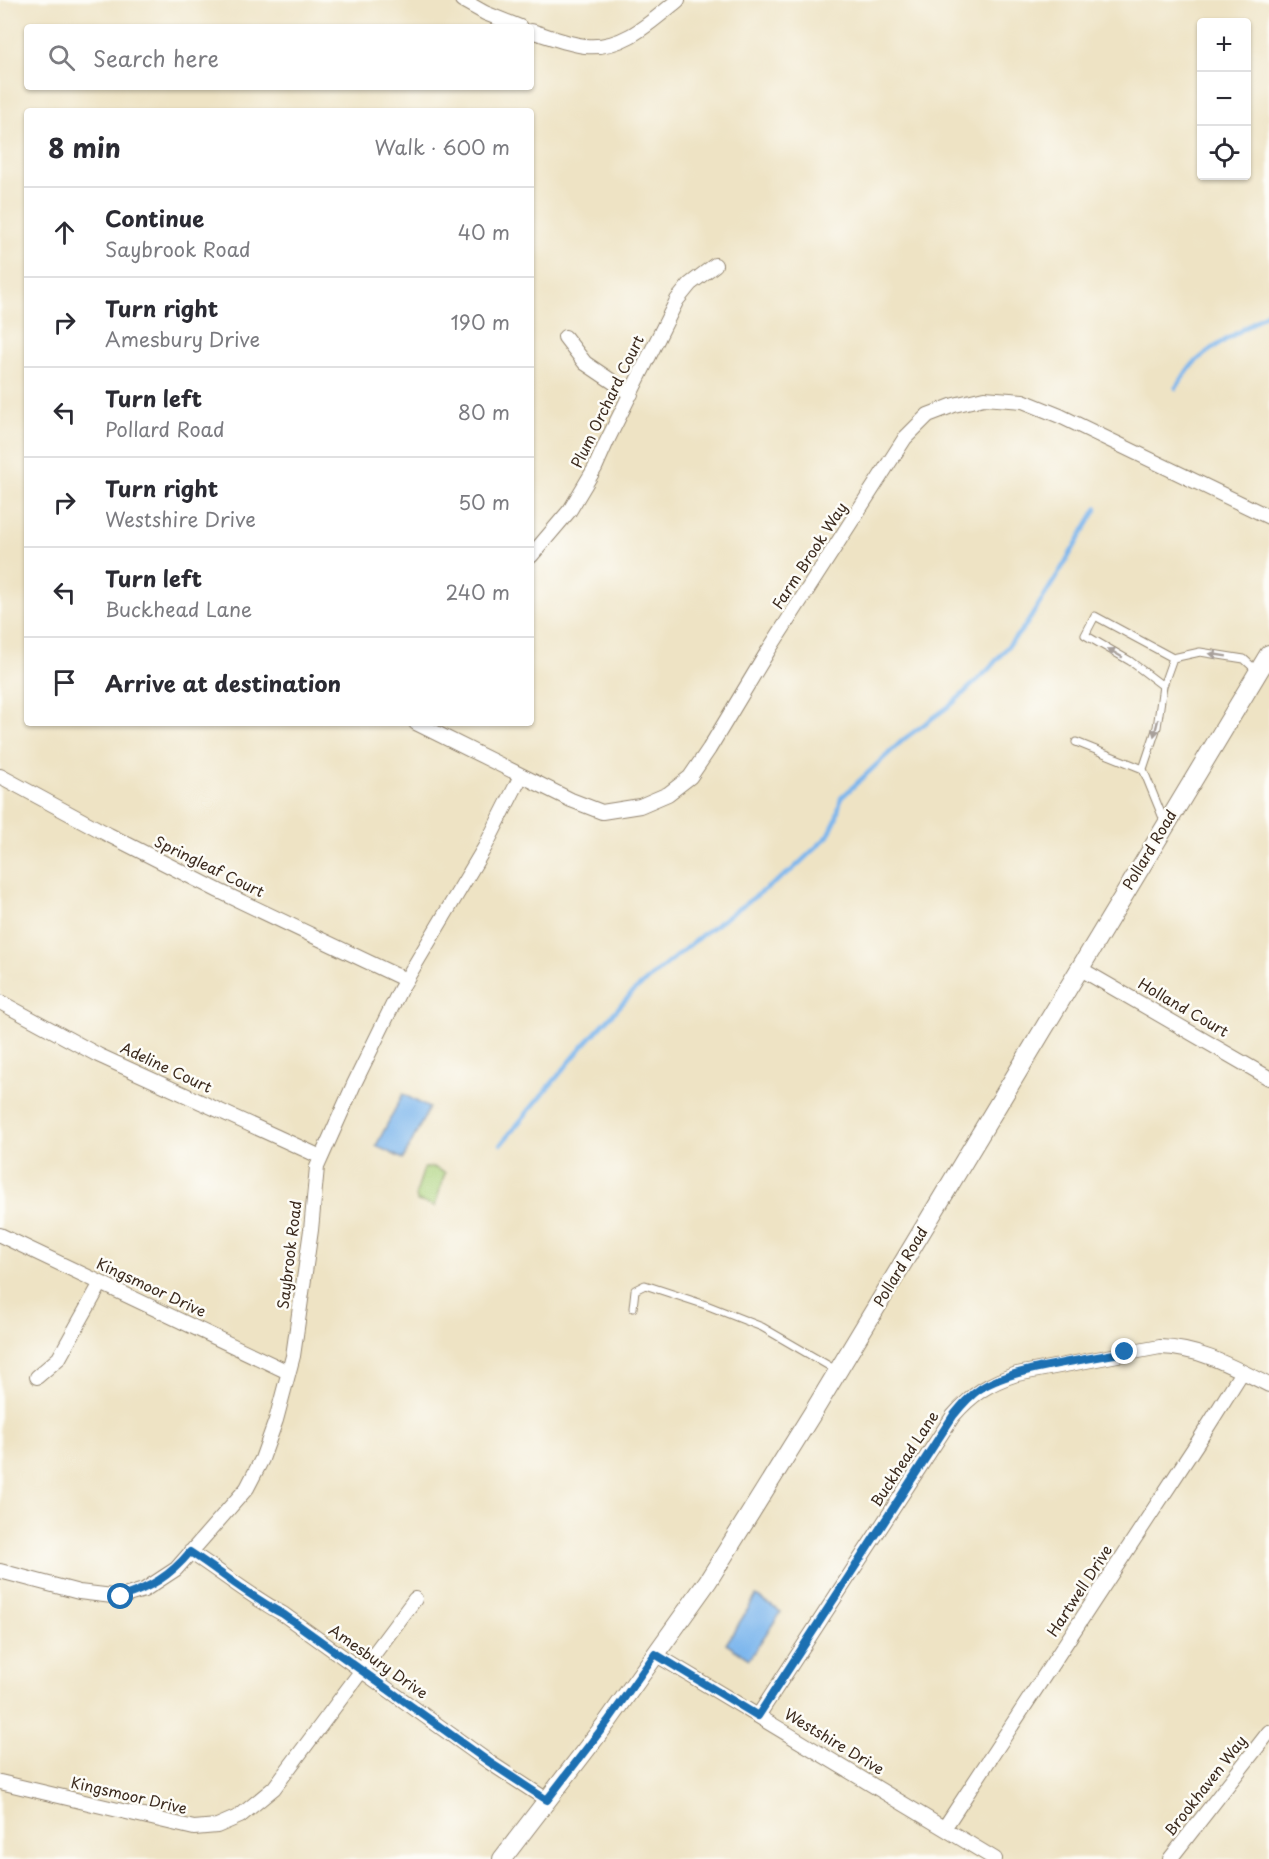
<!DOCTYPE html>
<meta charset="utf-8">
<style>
:root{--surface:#fff;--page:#f7f7f7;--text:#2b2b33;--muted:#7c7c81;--line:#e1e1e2}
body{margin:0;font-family:"Playpen Sans",sans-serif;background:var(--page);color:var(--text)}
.controls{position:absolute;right:18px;top:18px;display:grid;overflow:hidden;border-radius:6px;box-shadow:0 2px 4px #0004}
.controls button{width:54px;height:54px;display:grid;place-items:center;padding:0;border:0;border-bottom:2px solid var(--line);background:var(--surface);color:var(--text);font:30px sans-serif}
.stop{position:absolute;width:18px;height:18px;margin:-14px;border:4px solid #1f6fb2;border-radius:50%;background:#fff}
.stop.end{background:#1f6fb2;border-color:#fff;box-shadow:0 2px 6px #0008}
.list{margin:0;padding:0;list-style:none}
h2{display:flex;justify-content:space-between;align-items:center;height:78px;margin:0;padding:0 24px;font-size:26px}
h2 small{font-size:20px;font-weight:400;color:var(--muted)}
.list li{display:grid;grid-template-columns:39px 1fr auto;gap:18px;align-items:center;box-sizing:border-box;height:90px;padding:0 24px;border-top:2px solid var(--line)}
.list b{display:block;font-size:22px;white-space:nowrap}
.list p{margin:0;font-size:20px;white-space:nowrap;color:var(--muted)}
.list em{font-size:20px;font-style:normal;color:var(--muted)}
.icon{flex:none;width:33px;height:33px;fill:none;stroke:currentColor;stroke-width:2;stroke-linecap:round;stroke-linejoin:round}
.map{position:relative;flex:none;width:1269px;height:1859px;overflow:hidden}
.search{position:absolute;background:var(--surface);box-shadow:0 2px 4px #0004;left:24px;top:24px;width:510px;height:66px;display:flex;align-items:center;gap:15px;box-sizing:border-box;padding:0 21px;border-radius:6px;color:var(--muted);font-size:22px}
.panel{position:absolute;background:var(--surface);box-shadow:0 2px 4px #0004;left:24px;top:108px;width:510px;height:618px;border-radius:6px}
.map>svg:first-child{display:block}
.green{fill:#acd37e;stroke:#747e4e;stroke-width:1.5}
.water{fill:#7cb6ed;stroke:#5c7086;stroke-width:1.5}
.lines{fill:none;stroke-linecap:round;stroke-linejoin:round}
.stream{stroke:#7cb6ed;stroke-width:4.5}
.lane-casing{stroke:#948671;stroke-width:9}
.street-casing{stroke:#948671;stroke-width:16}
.secondary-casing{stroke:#948671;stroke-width:20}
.lane{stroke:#fff;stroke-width:7}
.street{stroke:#fff;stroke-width:14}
.secondary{stroke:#fff;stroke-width:18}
.oneway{fill:#a79f9a}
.route{stroke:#1f6fb2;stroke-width:8}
.labels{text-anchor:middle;stroke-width:5;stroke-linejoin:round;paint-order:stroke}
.street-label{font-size:15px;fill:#3b2a1e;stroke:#fdfcf7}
</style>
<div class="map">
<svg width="1269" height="1859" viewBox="0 0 1269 1859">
<rect width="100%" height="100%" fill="#fdfcf7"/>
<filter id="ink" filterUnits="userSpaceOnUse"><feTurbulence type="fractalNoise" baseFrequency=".0167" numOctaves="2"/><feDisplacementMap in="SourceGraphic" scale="12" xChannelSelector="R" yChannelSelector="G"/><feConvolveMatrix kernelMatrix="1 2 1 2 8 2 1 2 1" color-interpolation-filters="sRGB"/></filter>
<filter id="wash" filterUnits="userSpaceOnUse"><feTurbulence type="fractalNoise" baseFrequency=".008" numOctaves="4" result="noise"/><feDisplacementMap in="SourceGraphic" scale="24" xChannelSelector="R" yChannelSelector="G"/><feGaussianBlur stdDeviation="1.35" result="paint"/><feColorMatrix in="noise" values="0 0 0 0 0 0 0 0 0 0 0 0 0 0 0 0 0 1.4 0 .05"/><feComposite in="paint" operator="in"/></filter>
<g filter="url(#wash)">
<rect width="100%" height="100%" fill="#eee3c4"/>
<path class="green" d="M433,1167L445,1173L435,1206L417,1201L416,1194L424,1168Z"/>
<path class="water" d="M403,1094L429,1108L403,1159L376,1146Z
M756,1596L781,1612L749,1659L726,1644Z"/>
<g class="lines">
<path class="stream" d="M1176,388C1181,381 1185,373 1190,367C1213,344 1244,331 1269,311
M501,1144L583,1046L633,992L703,934L792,870L828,836L836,820L841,798L904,739L952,704L988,670L1026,625L1060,571L1097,508"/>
</g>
</g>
<g filter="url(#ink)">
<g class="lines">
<g class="lane-casing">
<path id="lane" d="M1163,686L1130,661L1085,635L1095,616L1173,658L1200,652L1244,659L1258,672
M1076,742L1143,769
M1165,823L1143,769L1157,727L1163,686L1173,658
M633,1308L635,1290L645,1285L706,1305L762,1327L836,1370"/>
</g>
<g class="street-casing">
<path id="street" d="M462,0L485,13L520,27
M531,31C548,36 567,44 585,46C623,50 651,22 678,0
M565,337L585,363L631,394
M531,556L570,510L595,468L607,441L677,300L690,284L715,265
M416,723L571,800L602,812L640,806L668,794L690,777L709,749L768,651L905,438L928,415L954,405L984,398L1023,401L1060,416L1269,517
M0,776L109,835L219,891L406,980
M1079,968L1269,1078
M0,1002L98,1055L321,1157
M0,1235L288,1372
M37,1377L59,1358L101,1283
M190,1552C221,1572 250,1596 283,1614L489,1762L547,1800
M0,1571L79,1592L121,1597L144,1590L176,1569L247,1488L262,1459L276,1420L293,1356L311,1230L317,1167L354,1084L400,990L485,847L521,776
M655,1654L995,1859
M758,1716L953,1416C972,1394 989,1383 1017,1374L1160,1347C1201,1348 1234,1368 1269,1385
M0,1782L194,1828L217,1826L240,1816L274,1788L415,1599
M945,1827L1198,1442L1242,1372
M1170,1859L1269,1732"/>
</g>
<g class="secondary-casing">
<path id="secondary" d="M502,1859L608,1721L708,1581L812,1414L1269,654"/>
</g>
<use href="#lane" class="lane"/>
<use href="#street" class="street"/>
<use href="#secondary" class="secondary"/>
</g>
<defs><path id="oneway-solid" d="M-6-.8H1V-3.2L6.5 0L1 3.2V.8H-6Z" transform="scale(1.5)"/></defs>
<g class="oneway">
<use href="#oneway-solid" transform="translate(1115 653) rotate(-150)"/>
<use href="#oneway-solid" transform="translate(1218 655) rotate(-171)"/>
<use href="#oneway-solid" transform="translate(1156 728) rotate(104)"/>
</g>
</g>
<g class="lines" filter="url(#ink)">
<path class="route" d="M121,1597C150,1588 170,1576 190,1552C221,1572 250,1597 283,1614L489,1762L547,1800L608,1721L655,1654L758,1716L953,1416C961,1406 969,1396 980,1389C1011,1368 1085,1360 1125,1352"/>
</g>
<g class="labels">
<g class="street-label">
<text transform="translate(608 402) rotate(-64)" y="5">Plum Orchard Court</text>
<text transform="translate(810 556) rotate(-57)" y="5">Farm Brook Way</text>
<text transform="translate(1150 850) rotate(-59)" y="5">Pollard Road</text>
<text transform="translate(209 867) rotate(26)" y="5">Springleaf Court</text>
<text transform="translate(1183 1008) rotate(30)" y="5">Holland Court</text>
<text transform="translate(166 1068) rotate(25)" y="5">Adeline Court</text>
<text transform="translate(290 1255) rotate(-83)" y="5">Saybrook Road</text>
<text transform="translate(901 1267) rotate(-59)" y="5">Pollard Road</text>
<text transform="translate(151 1288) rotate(25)" y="5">Kingsmoor Drive</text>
<text transform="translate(905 1459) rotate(-57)" y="5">Buckhead Lane</text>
<text transform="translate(1080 1591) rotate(-57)" y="5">Hartwell Drive</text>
<text transform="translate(378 1662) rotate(35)" y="5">Amesbury Drive</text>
<text transform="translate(834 1742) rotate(31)" y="5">Westshire Drive</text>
<text transform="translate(1206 1786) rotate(-52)" y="5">Brookhaven Way</text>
<text transform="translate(129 1796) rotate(13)" y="5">Kingsmoor Drive</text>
</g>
</g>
</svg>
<div class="controls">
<button>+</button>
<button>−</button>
<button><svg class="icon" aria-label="locate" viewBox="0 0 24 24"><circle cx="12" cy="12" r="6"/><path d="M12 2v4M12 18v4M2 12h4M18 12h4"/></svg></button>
</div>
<div class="stop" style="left:121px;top:1597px"></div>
<div class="stop end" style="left:1125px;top:1352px"></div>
<div class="search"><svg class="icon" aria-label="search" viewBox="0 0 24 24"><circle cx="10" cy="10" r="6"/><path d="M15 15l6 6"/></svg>Search here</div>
<section class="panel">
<h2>8 min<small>Walk · 600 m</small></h2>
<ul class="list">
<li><svg class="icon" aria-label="ahead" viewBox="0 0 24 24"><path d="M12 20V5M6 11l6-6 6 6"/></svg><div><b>Continue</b><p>Saybrook Road</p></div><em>40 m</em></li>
<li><svg class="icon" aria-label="right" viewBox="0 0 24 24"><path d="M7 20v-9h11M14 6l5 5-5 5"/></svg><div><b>Turn right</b><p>Amesbury Drive</p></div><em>190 m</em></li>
<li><svg class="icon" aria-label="left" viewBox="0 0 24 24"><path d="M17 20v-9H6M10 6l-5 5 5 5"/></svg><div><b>Turn left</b><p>Pollard Road</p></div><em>80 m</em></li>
<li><svg class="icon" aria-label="right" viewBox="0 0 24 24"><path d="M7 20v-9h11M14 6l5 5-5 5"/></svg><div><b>Turn right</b><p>Westshire Drive</p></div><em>50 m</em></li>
<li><svg class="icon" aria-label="left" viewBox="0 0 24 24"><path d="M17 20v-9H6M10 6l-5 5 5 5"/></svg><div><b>Turn left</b><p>Buckhead Lane</p></div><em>240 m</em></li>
<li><svg class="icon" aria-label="arrive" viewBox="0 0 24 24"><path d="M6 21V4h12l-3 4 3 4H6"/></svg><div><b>Arrive at destination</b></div></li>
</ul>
</section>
</div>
